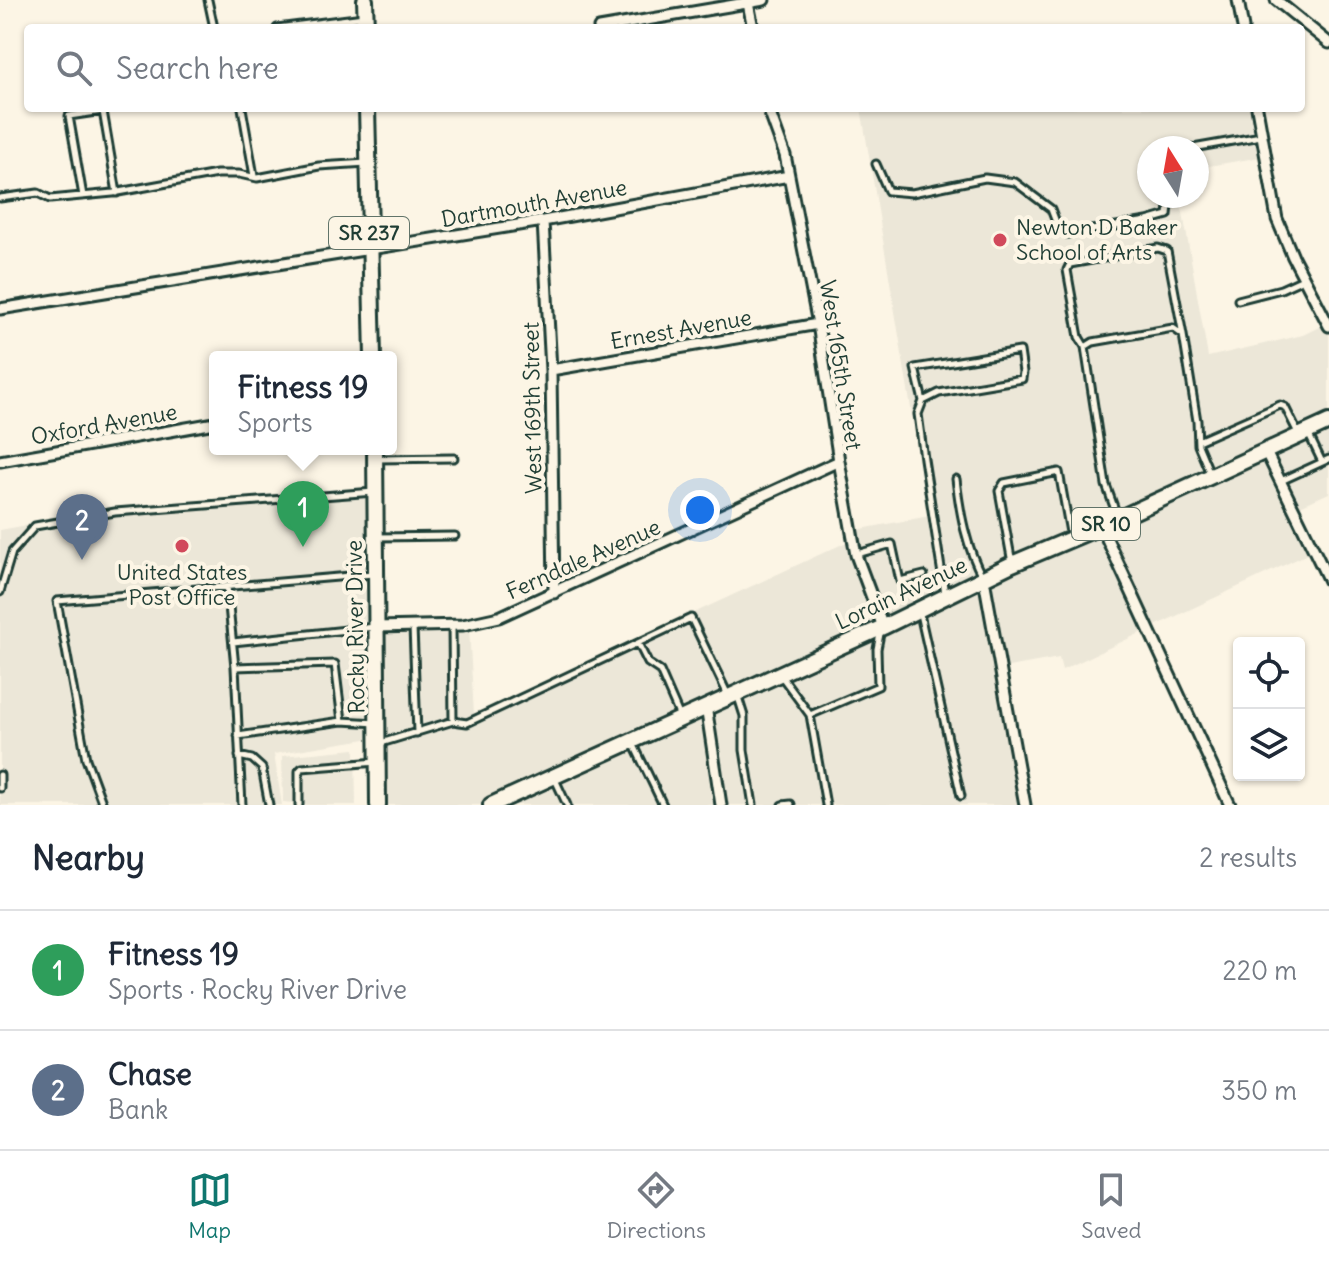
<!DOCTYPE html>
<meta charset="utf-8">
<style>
:root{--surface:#fff;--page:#f2f2f3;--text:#1f2937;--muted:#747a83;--line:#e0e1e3;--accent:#0f766e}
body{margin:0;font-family:Delius,sans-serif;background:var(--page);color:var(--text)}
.controls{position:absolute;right:24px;bottom:24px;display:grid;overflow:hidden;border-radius:8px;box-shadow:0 2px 6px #0004}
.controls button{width:72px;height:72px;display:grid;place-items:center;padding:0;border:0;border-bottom:2px solid var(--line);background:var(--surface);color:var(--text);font:40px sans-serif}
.compass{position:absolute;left:1137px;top:136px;width:72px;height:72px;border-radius:50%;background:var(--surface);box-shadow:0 2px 6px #0004;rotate:349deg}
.you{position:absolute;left:700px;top:510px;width:28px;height:28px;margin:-20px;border:6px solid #fff;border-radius:50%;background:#1a73e8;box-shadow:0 0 0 12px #1a73e833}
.badge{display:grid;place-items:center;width:52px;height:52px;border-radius:50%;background:var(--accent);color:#fff;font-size:26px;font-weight:700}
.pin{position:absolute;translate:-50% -66px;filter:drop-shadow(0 2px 4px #0008)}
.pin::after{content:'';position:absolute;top:42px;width:28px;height:24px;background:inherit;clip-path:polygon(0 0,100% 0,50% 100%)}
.popup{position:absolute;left:209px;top:351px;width:188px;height:104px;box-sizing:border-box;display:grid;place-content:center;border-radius:8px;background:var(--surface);filter:drop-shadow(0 2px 6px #0005);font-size:26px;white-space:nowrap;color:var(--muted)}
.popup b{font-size:30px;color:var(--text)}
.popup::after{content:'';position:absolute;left:50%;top:100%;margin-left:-16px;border:16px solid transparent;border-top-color:var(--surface)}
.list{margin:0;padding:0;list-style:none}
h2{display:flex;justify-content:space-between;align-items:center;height:104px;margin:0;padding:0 32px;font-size:34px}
h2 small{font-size:26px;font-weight:400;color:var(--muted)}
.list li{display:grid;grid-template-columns:52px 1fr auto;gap:24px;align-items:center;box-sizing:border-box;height:120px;padding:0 32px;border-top:2px solid var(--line)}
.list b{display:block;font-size:30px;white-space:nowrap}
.list p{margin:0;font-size:26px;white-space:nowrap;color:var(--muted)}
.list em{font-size:26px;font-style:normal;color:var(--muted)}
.icon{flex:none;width:44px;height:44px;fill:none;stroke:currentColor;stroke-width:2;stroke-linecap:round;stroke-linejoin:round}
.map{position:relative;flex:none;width:1329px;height:805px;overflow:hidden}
.search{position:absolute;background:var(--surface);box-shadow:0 2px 6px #0004;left:24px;right:24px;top:24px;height:88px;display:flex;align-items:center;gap:20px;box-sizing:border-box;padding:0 28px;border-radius:8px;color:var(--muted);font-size:30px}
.sheet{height:344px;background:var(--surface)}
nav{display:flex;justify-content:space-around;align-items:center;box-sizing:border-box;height:112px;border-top:2px solid var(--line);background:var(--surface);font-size:22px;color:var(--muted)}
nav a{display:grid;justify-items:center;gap:4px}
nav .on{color:var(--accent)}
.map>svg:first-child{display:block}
.built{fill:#ece7d8}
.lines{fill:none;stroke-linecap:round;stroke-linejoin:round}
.service-casing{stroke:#1f3d34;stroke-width:11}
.minor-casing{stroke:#1f3d34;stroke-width:15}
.primary-casing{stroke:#1f3d34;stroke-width:20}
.service{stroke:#fcf5e5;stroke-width:5}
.minor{stroke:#fcf5e5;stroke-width:9}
.primary{stroke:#fcf5e5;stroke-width:14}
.poi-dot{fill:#d1495b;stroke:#fcf5e5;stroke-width:3}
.labels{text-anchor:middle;stroke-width:8;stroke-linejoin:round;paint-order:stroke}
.shield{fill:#fcf5e5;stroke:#617469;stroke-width:2}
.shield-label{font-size:20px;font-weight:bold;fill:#1f3d34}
.street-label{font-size:22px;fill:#1f3d34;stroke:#fcf5e5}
.poi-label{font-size:22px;fill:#1f3d34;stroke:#fcf5e5;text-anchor:start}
</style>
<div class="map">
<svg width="1329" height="805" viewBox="0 0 1329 805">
<rect width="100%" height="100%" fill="#fcf5e5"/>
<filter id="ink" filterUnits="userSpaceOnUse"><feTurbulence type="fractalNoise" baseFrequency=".0125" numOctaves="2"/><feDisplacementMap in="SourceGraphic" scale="16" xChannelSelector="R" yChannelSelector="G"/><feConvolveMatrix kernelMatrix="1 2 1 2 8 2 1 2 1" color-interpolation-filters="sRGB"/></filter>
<g filter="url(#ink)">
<path class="built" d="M861,108H1253L1261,157L1197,168V148H1149V196H1180L1208,357L1303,335L1329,322V493L1298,507L1318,549L1062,670L1059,658L997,669L1021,805H382L380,631L469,628L474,715L851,540L878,625L887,621L863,561L856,530L929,516Z
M375,486L378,737L274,754L282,805H0V530L109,510Z
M355,749L356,805H294V803L283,802L282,756Z"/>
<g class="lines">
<g class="service-casing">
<path id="service" d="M208,0L214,28
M277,28L364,17
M242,108L254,176
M1193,148L1261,136
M876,164L888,191L912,193L985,178L1015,182L1051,209L1059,230L1067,234L1147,221L1168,215L1170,196
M83,196L69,116L103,111L117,193
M0,198L38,193L50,199L113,193L217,174H239L257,178L319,166L367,163
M1238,300L1281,289L1303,279
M1085,347L1079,337L1067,270L1070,264L1158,248L1167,251L1183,335
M923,401L939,393L1022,379L1023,372L1020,351L915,368L923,401L918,414L924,459L945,594
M1308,433L1322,462
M1198,441L1280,405L1285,407L1299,435
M376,459L454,458
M956,479C960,513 966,547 983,578
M1281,481L1329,459
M1118,518L1106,485L1085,347L1093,342L1173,328L1183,335L1197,421L1198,445L1211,476
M377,537L455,536
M857,554L892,544L900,581L924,575
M1012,563L999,491L1004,483L1059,472L1071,538
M227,586L235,667L242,805
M0,592L12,552L35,526L115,512L374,492
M920,614L961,796
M413,627L417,733
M233,642L375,627
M638,643L648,663L660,671L680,717
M235,667L335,664L342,721L377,723
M782,677L810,715L826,805
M738,697L744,716V750L753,805
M810,715L878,686L877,649L880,634
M453,721L467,723L691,618L728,695
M238,736L342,721
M632,741L663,805
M381,743L453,721L452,626
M239,756L252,759L262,768L269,805
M0,775V788
M554,777L567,805
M103,805L86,759L57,601L373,574
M299,805V771L302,768L377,762
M782,805L791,804"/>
</g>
<g class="minor-casing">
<path id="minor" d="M1238,0L1243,28
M1276,0L1329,43
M748,3L753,28
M599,28L764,0
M768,108L785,155L818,324L839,461L856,555L883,627
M1257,108L1277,219L1293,257L1329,326
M543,221L551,370L554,593
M0,309L543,221L789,176
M551,370L818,324
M1266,452L1329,581
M0,461L215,423
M1101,526L1230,805
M984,579L1025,805
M376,627L463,625L499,617L839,461
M706,706L721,805"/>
</g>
<g class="primary-casing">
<path id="primary" d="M365,0L366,28
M367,108L373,357
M375,449L378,805
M491,805L883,627L1012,564L1109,523L1329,422"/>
</g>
<use href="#service" class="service"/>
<use href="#minor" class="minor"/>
<use href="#primary" class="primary"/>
</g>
</g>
<g class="poi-dot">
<circle cx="1000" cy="240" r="8"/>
<circle cx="182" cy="546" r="8"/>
</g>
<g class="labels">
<g class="shield">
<rect x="329" y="217" width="80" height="32" rx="6"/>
<rect x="1072" y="508" width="68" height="32" rx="6"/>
</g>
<g class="shield-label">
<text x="369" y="240">SR 237</text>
<text x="1106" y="531">SR 10</text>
</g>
<g class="street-label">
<text transform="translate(534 203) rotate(-10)" y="8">Dartmouth Avenue</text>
<text transform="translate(681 329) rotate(-10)" y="8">Ernest Avenue</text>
<text transform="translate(841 365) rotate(81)" y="8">West 165th Street</text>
<text transform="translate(532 408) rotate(-91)" y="8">West 169th Street</text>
<text transform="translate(104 424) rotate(-10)" y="8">Oxford Avenue</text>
<text transform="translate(583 559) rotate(-24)" y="8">Ferndale Avenue</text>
<text transform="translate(901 593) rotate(-25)" y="8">Lorain Avenue</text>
<text transform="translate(355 627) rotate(-91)" y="8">Rocky River Drive</text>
</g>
<g class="poi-label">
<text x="1016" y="235">Newton D Baker<tspan x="1016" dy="25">School of Arts</tspan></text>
<text x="182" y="580" text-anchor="middle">United States<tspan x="182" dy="25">Post Office</tspan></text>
</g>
</g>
</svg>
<div class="controls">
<button><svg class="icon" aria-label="locate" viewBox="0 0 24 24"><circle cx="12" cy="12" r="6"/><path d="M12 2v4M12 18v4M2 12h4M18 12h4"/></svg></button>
<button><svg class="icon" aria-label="layers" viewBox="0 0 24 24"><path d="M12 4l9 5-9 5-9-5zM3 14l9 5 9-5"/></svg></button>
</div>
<svg class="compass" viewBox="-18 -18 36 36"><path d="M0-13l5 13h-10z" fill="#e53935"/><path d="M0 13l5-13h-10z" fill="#747a83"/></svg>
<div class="you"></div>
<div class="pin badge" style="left:303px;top:547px;background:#2e9e5b">1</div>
<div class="popup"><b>Fitness 19</b>Sports</div>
<div class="pin badge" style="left:82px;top:560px;background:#5c6f8a">2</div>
<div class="search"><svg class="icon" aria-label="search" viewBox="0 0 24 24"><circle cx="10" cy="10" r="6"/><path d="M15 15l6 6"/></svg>Search here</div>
</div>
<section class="sheet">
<h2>Nearby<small>2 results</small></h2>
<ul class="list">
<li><span class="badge" style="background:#2e9e5b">1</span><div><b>Fitness 19</b><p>Sports · Rocky River Drive</p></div><em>220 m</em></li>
<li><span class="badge" style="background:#5c6f8a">2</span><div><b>Chase</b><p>Bank</p></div><em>350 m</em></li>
</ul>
</section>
<nav>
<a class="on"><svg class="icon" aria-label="map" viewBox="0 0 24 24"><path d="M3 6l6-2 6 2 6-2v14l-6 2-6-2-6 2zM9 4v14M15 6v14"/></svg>Map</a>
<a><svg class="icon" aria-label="directions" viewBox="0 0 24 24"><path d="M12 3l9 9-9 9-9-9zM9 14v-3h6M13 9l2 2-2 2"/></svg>Directions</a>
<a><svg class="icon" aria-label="saved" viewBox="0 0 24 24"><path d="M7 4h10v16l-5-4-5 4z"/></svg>Saved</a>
</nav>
